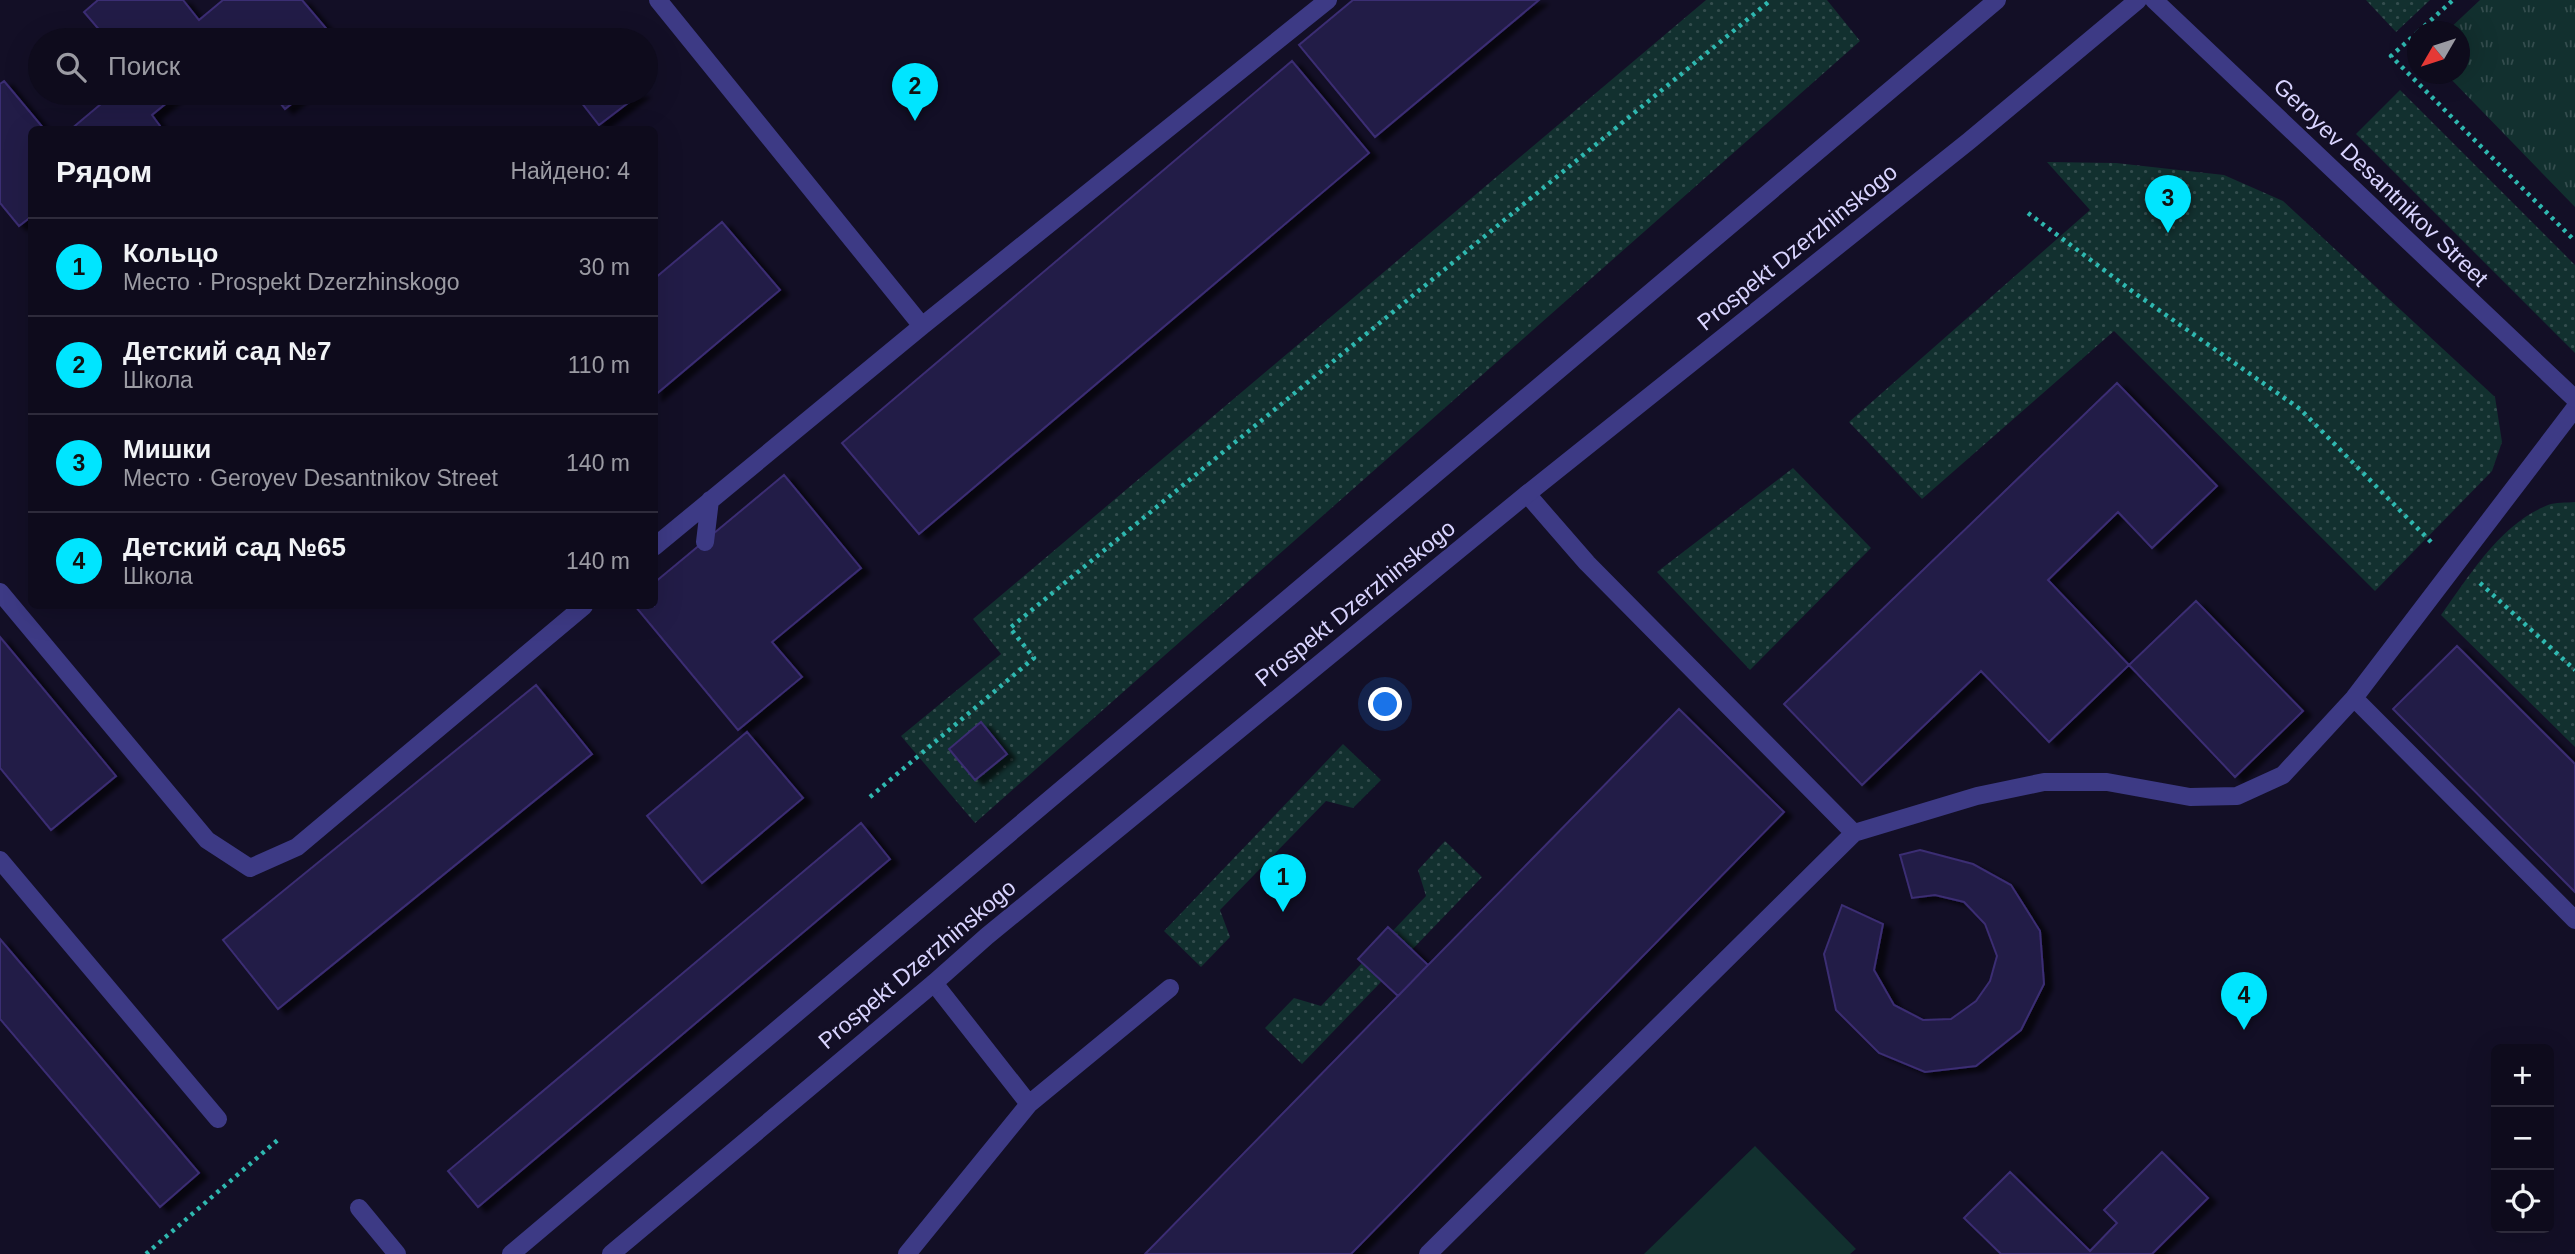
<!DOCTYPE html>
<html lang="ru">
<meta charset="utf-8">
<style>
:root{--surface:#0e0b1c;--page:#171425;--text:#f1f3f6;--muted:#9b9ba3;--line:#2e2b3b;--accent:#00e5ff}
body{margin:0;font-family:Helvetica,sans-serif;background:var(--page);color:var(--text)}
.controls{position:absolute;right:21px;bottom:21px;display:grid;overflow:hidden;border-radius:10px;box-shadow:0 7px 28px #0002}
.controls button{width:63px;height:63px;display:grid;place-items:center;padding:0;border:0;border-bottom:2px solid var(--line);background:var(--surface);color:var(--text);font:35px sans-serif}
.compass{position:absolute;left:2407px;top:21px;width:63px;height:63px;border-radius:50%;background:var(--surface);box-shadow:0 7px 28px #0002;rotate:231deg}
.you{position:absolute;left:1386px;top:705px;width:24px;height:24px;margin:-18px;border:5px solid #fff;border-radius:50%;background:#1a73e8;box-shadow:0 0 0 10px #1a73e833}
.badge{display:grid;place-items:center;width:46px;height:46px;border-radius:50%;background:var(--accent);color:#111;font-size:23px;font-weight:700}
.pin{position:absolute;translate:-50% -58px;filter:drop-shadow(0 2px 4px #0008)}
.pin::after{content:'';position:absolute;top:37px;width:24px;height:21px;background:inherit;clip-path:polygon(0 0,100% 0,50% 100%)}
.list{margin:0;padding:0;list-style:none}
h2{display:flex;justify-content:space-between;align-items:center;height:91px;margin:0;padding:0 28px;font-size:30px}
h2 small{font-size:23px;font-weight:400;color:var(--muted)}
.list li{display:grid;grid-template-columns:46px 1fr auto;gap:21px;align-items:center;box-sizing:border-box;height:98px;padding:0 28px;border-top:2px solid var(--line)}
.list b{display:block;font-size:26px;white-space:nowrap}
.list p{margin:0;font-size:23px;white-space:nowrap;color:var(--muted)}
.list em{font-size:23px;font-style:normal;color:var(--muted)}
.icon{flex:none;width:38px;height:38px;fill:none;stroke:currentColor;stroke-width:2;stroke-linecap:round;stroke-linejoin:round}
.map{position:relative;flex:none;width:2575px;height:1254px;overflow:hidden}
.search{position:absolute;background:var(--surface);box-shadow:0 7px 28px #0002;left:28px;top:28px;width:630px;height:77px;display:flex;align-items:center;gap:18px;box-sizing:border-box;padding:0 24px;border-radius:38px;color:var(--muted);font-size:26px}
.panel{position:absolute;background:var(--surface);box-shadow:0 7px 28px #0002;left:28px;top:126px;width:630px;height:483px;border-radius:10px}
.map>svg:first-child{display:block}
.grass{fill:url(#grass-dots)}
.park{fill:url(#park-tufts)}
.pitch{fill:#12302f}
.building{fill:#241b47;stroke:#3b2d73;stroke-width:2;filter:url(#shadow)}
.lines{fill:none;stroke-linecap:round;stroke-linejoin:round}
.path{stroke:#2fb8b0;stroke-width:4.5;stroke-dasharray:3.5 5;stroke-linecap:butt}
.service{stroke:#3d3a85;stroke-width:18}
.minor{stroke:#3d3a85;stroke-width:18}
.tertiary{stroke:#3d3a85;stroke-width:18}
.labels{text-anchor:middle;stroke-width:5;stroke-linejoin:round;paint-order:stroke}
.street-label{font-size:23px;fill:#d9d4ff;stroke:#130f26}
</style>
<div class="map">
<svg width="2575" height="1254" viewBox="0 0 2575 1254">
<defs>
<pattern id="grass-dots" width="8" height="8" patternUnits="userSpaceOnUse" patternTransform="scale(1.75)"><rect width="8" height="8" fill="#12302f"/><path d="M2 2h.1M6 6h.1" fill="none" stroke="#344d4e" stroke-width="1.8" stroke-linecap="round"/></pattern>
<pattern id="park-tufts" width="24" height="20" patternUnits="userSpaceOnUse" patternTransform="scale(1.75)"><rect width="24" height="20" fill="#12302f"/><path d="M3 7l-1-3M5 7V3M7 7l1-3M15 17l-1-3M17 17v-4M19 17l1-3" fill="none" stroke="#344d4e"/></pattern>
<filter id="shadow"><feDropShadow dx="8" dy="4.5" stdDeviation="2" flood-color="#0009"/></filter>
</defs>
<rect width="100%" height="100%" fill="#130f26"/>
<path class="grass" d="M1706,0H1827L1860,41L975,823L901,736L1001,654L973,619Z
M2366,0H2430L2396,32Z
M2400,90L2575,265V353L2356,134Z
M2047,162L2116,163L2224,175L2283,201L2495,397L2502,442L2492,471L2375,591L2114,331L1922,499L1849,422L2090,210Z
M1793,468L1871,548L1750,670L1657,572Z
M2575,502V747L2441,615C2470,575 2500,524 2548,505C2555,502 2567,503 2575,502Z
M1343,744L1381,780L1353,808L1326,801L1220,910L1230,937L1201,967L1164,931Z
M1445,841L1482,877L1302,1064L1265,1028L1294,998L1321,1006L1426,896L1418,870Z"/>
<path class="park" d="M2480,0H2575V207L2446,74H2460V32L2447,31Z"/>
<path class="pitch" d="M1755,1146L1856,1249L1850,1254H1644Z"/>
<path class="building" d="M98,0H183L199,20L223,0H302L336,40H108L84,12Z
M1353,0H1539L1375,137L1299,45Z
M1292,61L1369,153L919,534L842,443Z
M4,81L45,130H32V216L19,226L0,203V84Z
M114,93H179L152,115L163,130H70Z
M272,93H305L285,109Z
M574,93H641L599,125Z
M722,222L780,290L654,396V279Z
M2117,383L2217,486L2152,548L2118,512L2048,580L2129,665L2049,742L1981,671L1862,785L1784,704Z
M784,475L861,568L772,642L802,677L738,730L635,606H654V583Z
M2196,601L2303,711L2235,777L2129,665Z
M0,637L116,776L51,830L0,768Z
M2457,646L2575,764V892L2393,709Z
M536,685L592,754L278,1009L223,940Z
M1679,709L1784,812L1351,1254H1145Z
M981,722L1007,754L975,780L949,749Z
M747,732L803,798L702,883L647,816Z
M861,823L890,859L478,1207L448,1171Z
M1920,850L1973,864L2011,885L2040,931L2044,984L2021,1030L1976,1066L1925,1072L1879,1053L1836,1010L1824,954L1842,905L1883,924L1874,970L1894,1005L1923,1020L1951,1019L1976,1001L1990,981L1997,956L1985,924L1964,902L1935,895L1912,898L1900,855Z
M1388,927L1428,965L1398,996L1358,959Z
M0,939L199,1173L160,1207L0,1019Z
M2162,1152L2208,1198L2152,1254H2001L1964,1218L2010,1172L2090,1251L2117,1223L2104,1210Z"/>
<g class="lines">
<path class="path" d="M2418,32L2391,56L2575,241
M2418,32L2453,0
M2028,213L2136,294L2300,409L2433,544
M2480,583L2575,670
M870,797L1034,658L1010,628L1771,0
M146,1254L280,1138"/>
<path class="service" d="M658,0L922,326
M705,542L710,500
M654,547L922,326L1328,0
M0,592L207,840L250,868L297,847L584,606
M2354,698L2575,920
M1854,833L1977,796L2044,782H2107L2190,797L2237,796L2283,775L2354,698L2575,408
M0,860L218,1119
M1029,1104L1170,988
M359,1208L397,1254
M907,1254L1029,1104L934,983
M1428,1254L1854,833L1587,563L1527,494"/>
<path class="minor" d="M2154,0L2575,399"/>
<path class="tertiary" d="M511,1254L1997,0
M611,1254L934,983L987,936L1527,494L1969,141L2138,0"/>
</g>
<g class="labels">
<g class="street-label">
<text transform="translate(2381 182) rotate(44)" y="8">Geroyev Desantnikov Street</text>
<text transform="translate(1797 247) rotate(-39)" y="8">Prospekt Dzerzhinskogo</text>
<text transform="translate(1355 603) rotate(-39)" y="8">Prospekt Dzerzhinskogo</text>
<text transform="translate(917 964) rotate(-40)" y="8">Prospekt Dzerzhinskogo</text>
</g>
</g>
</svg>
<div class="controls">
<button>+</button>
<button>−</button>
<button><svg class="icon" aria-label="locate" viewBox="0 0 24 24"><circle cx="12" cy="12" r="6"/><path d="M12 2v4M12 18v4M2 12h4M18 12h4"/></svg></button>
</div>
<svg class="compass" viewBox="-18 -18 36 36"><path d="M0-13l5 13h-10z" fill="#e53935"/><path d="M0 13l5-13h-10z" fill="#9b9ba3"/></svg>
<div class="you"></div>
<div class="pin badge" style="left:1283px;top:912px">1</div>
<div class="pin badge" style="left:915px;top:121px">2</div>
<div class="pin badge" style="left:2168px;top:233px">3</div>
<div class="pin badge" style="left:2244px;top:1030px">4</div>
<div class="search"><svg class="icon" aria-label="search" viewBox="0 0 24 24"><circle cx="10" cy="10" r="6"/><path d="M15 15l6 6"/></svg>Поиск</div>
<section class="panel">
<h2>Рядом<small>Найдено: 4</small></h2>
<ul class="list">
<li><span class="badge">1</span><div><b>Кольцо</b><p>Место · Prospekt Dzerzhinskogo</p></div><em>30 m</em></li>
<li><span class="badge">2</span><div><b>Детский сад №7</b><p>Школа</p></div><em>110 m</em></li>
<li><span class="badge">3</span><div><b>Мишки</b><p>Место · Geroyev Desantnikov Street</p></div><em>140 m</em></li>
<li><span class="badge">4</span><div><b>Детский сад №65</b><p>Школа</p></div><em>140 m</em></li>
</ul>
</section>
</div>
